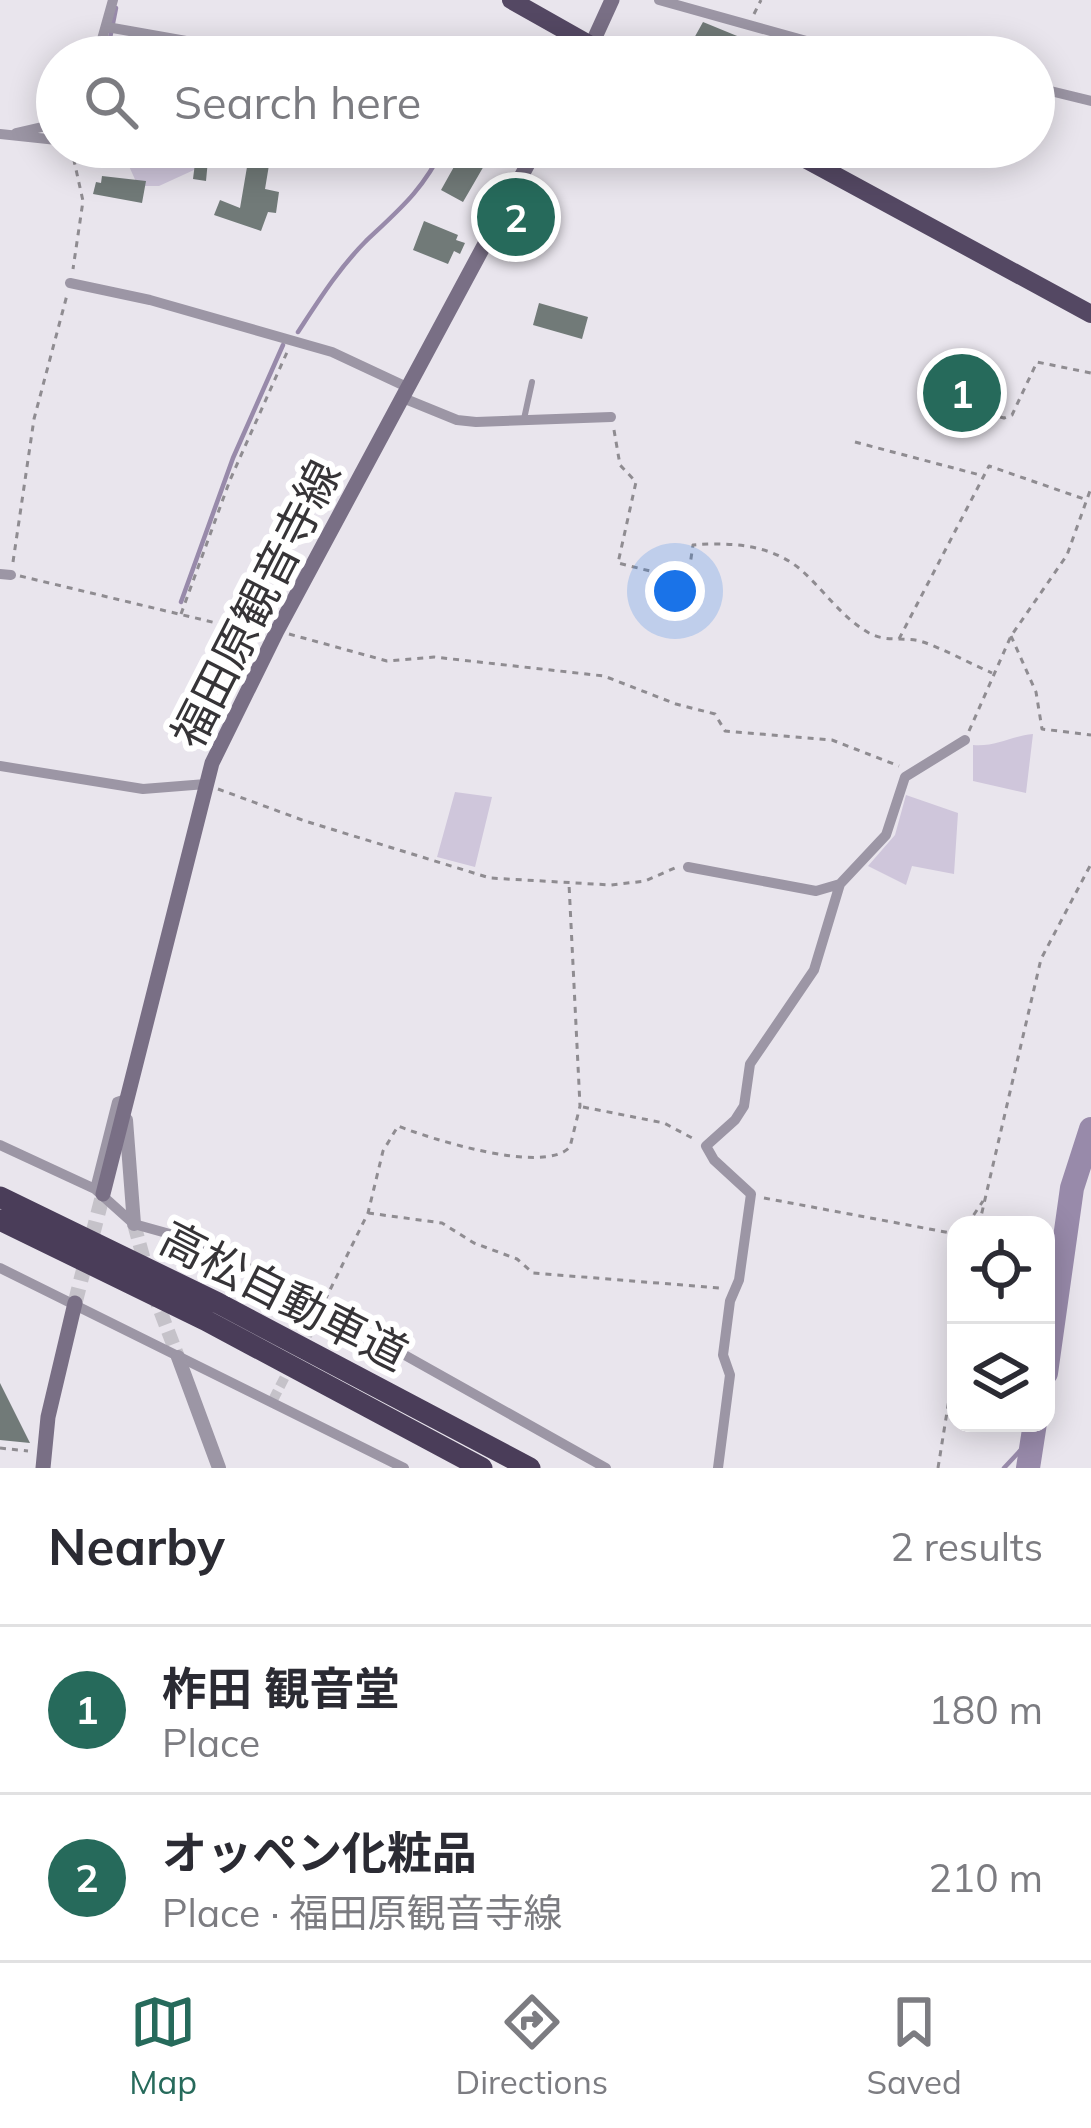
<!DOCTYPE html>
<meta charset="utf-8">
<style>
:root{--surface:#fff;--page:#f2f2f3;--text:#2b2b33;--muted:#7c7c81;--line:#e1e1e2;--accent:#266a5b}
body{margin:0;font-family:Mulish,"Noto Sans JP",sans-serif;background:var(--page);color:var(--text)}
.controls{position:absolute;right:36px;bottom:36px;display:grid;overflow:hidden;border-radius:24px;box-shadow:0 6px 30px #0003}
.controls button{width:108px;height:108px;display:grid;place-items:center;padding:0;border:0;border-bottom:3px solid var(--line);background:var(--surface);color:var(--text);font:60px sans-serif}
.you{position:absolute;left:675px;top:591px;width:42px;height:42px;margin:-30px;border:9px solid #fff;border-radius:50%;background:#1a73e8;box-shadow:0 0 0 18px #1a73e833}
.badge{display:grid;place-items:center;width:78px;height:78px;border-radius:50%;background:var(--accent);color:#fff;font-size:39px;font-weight:700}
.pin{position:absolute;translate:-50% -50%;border:6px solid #fff;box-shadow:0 3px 12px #0006}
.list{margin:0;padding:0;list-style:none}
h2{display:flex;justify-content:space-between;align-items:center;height:156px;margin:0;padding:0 48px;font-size:51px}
h2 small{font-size:39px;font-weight:400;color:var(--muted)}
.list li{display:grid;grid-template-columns:78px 1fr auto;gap:36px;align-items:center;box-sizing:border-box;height:168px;padding:0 48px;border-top:3px solid var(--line)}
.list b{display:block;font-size:45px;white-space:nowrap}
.list p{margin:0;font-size:39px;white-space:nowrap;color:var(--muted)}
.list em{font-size:39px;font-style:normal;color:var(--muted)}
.icon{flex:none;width:66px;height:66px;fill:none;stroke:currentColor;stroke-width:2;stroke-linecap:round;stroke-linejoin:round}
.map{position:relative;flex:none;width:1091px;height:1468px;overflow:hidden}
.search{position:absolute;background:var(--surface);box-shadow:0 6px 30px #0003;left:36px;right:36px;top:36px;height:132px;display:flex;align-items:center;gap:30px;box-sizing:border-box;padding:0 42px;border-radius:66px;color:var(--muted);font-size:45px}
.sheet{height:492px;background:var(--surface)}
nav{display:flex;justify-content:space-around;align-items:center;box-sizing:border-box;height:168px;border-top:3px solid var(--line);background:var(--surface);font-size:33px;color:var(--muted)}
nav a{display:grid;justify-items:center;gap:6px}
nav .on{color:var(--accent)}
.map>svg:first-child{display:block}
.green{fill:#cfc6db}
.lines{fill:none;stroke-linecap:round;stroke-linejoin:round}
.stream{stroke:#988aaa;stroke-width:4.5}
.river{stroke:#988aaa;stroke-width:24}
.building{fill:#717a78}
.minor-tunnel{stroke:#c5c2c9;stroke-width:10;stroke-dasharray:10 5;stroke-linecap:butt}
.tertiary-tunnel{stroke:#c5c2c9;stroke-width:14;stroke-dasharray:14 7;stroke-linecap:butt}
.secondary-tunnel{stroke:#c5c2c9;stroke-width:15;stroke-dasharray:15 8;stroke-linecap:butt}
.path{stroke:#8f8c91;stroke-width:3;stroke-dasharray:6 6;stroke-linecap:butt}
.service{stroke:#9c96a5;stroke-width:6}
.minor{stroke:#9c96a5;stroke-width:10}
.tertiary{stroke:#9c96a5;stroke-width:14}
.secondary{stroke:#796f85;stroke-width:15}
.trunk{stroke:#544863;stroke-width:18}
.motorway{stroke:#4a3d59;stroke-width:21}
.labels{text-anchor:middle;stroke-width:12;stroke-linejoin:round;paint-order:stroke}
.street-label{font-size:45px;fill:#363437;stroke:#fff}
</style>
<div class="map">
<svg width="1091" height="1468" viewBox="0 0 1091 1468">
<rect width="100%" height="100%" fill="#e9e5ed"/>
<path class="green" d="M137,154L153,161L203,155L207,164L159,186H138L128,164Z
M1033,734L1026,793L973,781V745C996,747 1011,736 1033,734Z
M455,792L492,797L475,867L437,857Z
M906,795L958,813L954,874L912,866L906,885L868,866L895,835Z"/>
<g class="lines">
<path class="stream" d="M110,38L116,8
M298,332C319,300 339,268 366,241C401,208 422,191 444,147
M181,602L233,458L283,345
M1004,1468L1032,1438"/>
<path class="river" d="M1046,1373L1072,1188L1091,1129
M1028,1468L1035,1423"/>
</g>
<path class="building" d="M703,22L742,38L732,57H724L693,40Z
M197,147H272L265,189L279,192L276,213L268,212L261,231L214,215L220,200L240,208L247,167L208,160L206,181L193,179Z
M465,147H484L492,152L463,202L441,190Z
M102,176L146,181L142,203L93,194L96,182L101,183Z
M424,221L458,235L456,240L465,243L460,254L454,251L448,264L413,250Z
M539,303L588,317L582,339L533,325Z
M0,1383L30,1443L0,1440Z"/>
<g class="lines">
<path class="minor-tunnel" d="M300,1349L321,1309
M273,1400L291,1365"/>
<path class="tertiary-tunnel" d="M134,1224L147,1271
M153,1292L178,1357"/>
<path class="secondary-tunnel" d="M75,1303L103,1194"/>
<path class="path" d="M754,14L761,0
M71,147L83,201L73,269
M942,402L1004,418L1012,415L1037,362L1091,373
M614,430L620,465L636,482L618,563L674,577L689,572L693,545C729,542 770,544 800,569C824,590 841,617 869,633C887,643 905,636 923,642C946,650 969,663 992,673
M855,442L980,475
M13,562L34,419L67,295
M20,576L233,627L262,628
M181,614L230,480L288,350
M289,634L387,661L434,657L604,676L676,704L715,714L725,731L832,740L899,766
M1011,636L1036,692L1042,729L1091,735
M899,639L989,466L1087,500
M969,731L1011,636L1067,555L1091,488
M218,789L305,821L490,878L611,885L645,881L677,867
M583,1107L664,1123L694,1139
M764,1198L956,1234
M368,1213L442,1223L474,1243L517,1259L533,1273L720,1288
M967,1225L983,1201
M979,1225L1041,959L1091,864
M325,1300L368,1213L383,1151L398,1126C431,1139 544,1175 570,1147L580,1106L569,884
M0,1448L28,1451
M938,1468L956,1356"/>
<path class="service" d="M524,419L532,382"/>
<path class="minor" d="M659,0L864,57
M107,27L277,57
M97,57L113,0
M1034,87L1091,101
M16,133L42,127L57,116
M0,134L57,140
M70,283L150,300L332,352L409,388
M403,398L457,420L476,422L611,417
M0,574L11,575
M0,766L143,789L206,784
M688,867L816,891L840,884
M0,1145L95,1189L134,1224L195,1241L262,1275L606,1468
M95,1189L117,1102L129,1098
M0,1268L404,1468
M718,1468L730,1375L723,1355L730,1301L739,1280L751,1194L714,1160L706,1146L735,1120L744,1106L750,1064L814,970L840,884L886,835L905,777L965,740"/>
<path class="tertiary" d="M126,1120L134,1224
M178,1357L219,1468"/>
<path class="secondary" d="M586,57L612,0
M103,1194L212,763L277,631L537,147
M43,1468L48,1417L75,1303"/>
<path class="trunk" d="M511,0L612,57
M783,147L1091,314"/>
<path class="motorway" d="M0,1197L218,1303L530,1468
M0,1220L205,1320L482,1468"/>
</g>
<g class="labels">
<g class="street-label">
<text transform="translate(256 604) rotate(-63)" y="16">福田原観音寺線</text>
<text transform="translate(284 1296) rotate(27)" y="16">高松自動車道</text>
</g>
</g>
</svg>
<div class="controls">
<button><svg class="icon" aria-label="locate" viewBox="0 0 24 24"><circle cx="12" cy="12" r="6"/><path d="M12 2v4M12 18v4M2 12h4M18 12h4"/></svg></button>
<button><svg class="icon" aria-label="layers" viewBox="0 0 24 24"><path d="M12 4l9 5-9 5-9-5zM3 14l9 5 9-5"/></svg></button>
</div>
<div class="you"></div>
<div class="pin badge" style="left:962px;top:393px">1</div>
<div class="pin badge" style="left:516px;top:217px">2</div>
<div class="search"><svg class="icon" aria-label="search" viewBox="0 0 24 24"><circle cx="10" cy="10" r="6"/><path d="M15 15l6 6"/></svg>Search here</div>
</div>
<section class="sheet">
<h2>Nearby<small>2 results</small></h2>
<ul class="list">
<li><span class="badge">1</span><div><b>柞田 観音堂</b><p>Place</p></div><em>180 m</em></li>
<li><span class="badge">2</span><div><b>オッペン化粧品</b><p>Place · 福田原観音寺線</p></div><em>210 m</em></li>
</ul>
</section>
<nav>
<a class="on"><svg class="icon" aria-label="map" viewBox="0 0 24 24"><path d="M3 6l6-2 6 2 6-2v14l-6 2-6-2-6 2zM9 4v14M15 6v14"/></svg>Map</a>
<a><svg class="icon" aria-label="directions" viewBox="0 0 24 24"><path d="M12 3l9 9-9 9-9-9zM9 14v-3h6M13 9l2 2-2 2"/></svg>Directions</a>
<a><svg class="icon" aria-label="saved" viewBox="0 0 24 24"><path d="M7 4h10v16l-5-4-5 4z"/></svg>Saved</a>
</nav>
